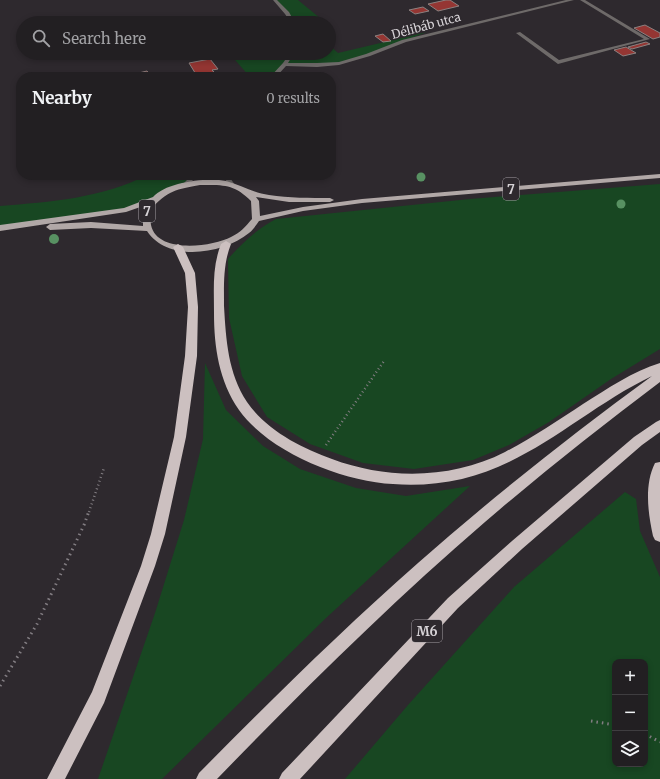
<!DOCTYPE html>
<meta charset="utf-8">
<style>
:root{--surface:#221f22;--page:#2e2c2f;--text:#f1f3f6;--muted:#a2a2a5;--line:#3f3d40}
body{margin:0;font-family:Merriweather,serif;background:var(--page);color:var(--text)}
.controls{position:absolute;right:12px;bottom:12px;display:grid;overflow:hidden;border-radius:8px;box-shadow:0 2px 6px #0003}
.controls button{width:36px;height:36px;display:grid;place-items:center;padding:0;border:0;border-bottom:1px solid var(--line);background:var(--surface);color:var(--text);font:20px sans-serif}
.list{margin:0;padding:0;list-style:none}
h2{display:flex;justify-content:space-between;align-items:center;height:52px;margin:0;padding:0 16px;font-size:17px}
h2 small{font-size:13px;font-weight:400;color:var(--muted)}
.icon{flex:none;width:22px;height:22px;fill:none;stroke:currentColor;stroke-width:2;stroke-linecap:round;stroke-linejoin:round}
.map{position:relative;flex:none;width:660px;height:779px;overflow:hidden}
.search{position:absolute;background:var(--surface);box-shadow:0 2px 6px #0003;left:16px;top:16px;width:320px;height:44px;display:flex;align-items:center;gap:10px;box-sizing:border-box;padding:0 14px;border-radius:22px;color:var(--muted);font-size:15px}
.panel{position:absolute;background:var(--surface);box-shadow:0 2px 6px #0003;left:16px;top:72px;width:320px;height:108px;border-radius:16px}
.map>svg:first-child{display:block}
.green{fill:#184722;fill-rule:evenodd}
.building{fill:#953633;stroke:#8c8180}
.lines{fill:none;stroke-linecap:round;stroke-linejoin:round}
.path-far1{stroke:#837e83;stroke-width:2.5;stroke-dasharray:1 3;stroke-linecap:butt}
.path{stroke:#837e83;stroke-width:3;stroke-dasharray:1.5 4;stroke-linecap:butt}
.lane{fill:#6e6a69;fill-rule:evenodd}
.street{fill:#6e6a69;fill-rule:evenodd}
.primary{fill:#b1a8a7;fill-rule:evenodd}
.highway{fill:#ccc0c0;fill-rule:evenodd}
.tree{fill:#589162}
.labels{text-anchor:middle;stroke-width:3;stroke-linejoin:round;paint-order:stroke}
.far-street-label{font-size:12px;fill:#d6d2d6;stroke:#2e292e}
.shield{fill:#2e292e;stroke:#a49fa4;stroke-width:1}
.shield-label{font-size:13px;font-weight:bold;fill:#d6d2d6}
</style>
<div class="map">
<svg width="660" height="779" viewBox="0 0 660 779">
<rect width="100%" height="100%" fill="#2e292e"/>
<path class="green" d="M275,0H298L326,23H293Z
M427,32L368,55L339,63L285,64L273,77H250L229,53H329V45L338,53Z
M147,175H195L186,184L126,210L0,228V206C50,202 103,198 147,175Z
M660,184V349L611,379L549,422L509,445L473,460L414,469L363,463L310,444L267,417L242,376L229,318L228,259C242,243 257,229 276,219L470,199Z
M205,363L226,410L263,446L300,469L356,488L406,496L470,486L326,618L162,779H98L155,613L184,520L203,439Z
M625,492L636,499L640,531L660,577V779H345L408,705L514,587ZM615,662H645V764H615Z"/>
<path class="building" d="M446,0H450L459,6L438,11L428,4Z
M423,7L429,11L415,14L409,10Z
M645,25L660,33V37L653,39L634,28Z
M383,34L391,41L383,42L375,36Z
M646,42L650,44L632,49L628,47Z
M626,47L636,53L623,56L614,50Z
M210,59L218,69L212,70L214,72L197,76L189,63Z
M147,71L152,77H122Z"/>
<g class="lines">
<path class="path-far1" d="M326,445L384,361
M89,512L104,468"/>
<path class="path" d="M0,686L37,624L84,525L89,511
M591,721L615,725
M645,734L660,742"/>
<path class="lane" d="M580,0H585L650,39L558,64L516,33L520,32L559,60L644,39Z"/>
<path class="street" d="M273,0H277L289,12L295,23H291L285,14Z
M566,0H574L406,42L370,56L339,65L317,67L286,66L276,77H270L283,63L290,53H294L288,63H317L339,62L366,54L402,40Z
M192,175H198L188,185H184V183Z
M222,175H228L235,185L234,186H230Z"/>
<path class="primary" d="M660,174V178L362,203L303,211L259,221C256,225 253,230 249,233C223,254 168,263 147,231L91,228L50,230L46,227L50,224L91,222L143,226V209L146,205L126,212L0,231V225L124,208L153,197C166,182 207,177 226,181C241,185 253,193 269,195C289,198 310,198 330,198L334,200L330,202H289L256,197L259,201L260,216L303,207L362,199ZM200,185C224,185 234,184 251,201L252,219C246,226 240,233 231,237C212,247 157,254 151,225C150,220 151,214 151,209C167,191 177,189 200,185Z"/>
<path class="highway" d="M226,241L231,244C223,264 224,284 224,306C226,340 228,373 247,402C266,430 301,448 332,459C388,480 452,479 505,452C532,438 557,421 583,404C607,389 633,371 660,363V382C600,427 542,473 485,522C391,603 303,690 217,779H196L199,773C270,701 342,630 418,563C493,497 571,435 652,376C587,407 534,462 462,479C439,484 416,486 393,484C342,481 270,453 239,410C219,381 214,347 214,313C214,289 212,267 221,244Z
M178,244L183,247L195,273L198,307L197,356L186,437L165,534L155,566L104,703L65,779H47L92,692L141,566L151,534L174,437L185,356L188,307L185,273L173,247Z
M660,420V432L642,445L522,549L458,608L300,779H279L282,773L448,598L512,541L634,437L656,422Z
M660,462V542L655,540L653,536C648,513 644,485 655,463Z"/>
</g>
<g class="tree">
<circle cx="421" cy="177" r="4.5"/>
<circle cx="621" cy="204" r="4.5"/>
<circle cx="54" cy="239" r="5"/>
</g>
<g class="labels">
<g class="far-street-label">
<text transform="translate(426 26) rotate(-15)" y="4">Délibáb utca</text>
</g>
<g class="shield">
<rect x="503" y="178" width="16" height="22" rx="3"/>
<rect x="139" y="200" width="16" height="22" rx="3"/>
<rect x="412" y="620" width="30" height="22" rx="3"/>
</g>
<g class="shield-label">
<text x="511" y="194">7</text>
<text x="147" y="216">7</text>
<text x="427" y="636">M6</text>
</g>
</g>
</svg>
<div class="controls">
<button>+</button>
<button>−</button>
<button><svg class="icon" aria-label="layers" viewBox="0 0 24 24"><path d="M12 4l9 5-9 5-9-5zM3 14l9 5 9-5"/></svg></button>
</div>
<div class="search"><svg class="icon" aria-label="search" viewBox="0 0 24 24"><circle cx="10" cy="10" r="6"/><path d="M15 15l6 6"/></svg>Search here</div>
<section class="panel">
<h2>Nearby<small>0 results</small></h2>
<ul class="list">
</ul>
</section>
</div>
